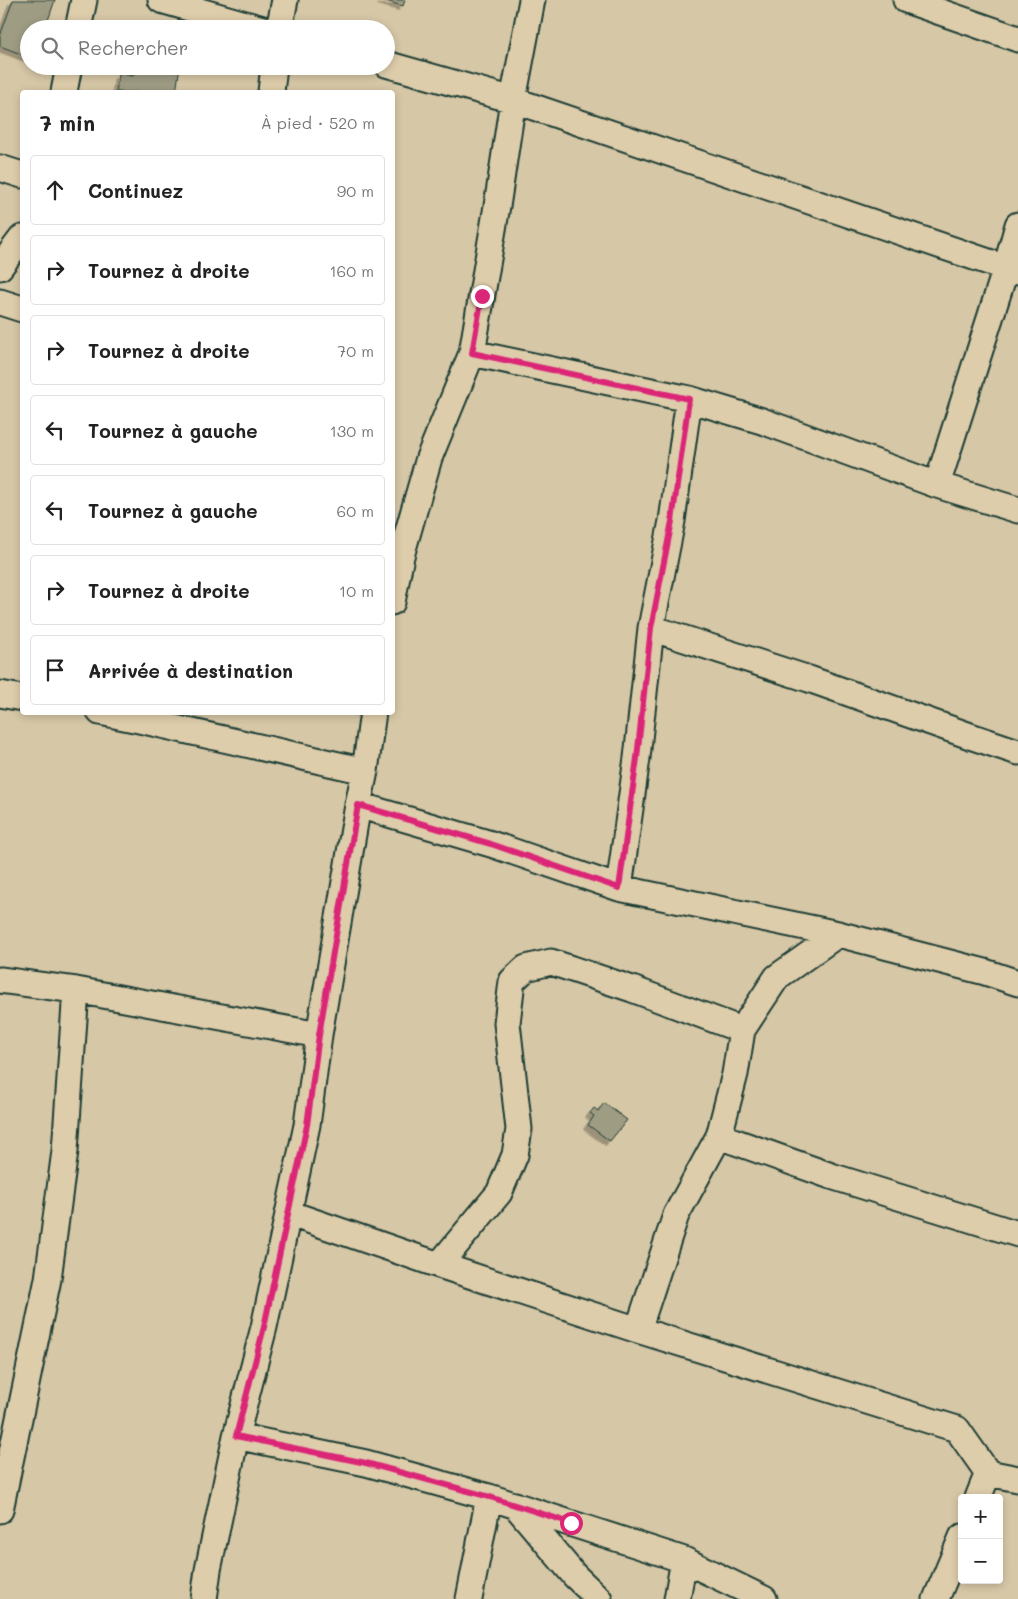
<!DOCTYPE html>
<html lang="fr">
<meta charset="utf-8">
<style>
:root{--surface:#fff;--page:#f2f2f2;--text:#222;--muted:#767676;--line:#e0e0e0}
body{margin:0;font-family:Mali,sans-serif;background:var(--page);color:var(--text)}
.controls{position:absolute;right:15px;bottom:15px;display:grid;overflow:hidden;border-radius:5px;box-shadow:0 2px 8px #0003}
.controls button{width:45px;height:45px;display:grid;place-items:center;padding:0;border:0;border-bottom:1px solid var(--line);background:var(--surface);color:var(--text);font:25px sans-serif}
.stop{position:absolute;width:15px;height:15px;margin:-11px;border:4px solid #db2777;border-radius:50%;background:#fff}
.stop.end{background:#db2777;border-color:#fff;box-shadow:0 1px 5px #0008}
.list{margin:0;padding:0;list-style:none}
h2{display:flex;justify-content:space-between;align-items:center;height:65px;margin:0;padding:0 20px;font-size:21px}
h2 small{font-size:16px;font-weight:400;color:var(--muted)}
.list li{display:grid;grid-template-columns:32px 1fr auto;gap:15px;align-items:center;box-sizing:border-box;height:70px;margin:0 10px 10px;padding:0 10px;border:1px solid var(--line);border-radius:5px}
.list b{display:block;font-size:19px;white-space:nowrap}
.list em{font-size:16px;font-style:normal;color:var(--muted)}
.icon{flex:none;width:28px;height:28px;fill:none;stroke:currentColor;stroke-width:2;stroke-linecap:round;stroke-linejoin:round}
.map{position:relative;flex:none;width:1018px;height:1599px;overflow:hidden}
.search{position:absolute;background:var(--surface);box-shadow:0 2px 8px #0003;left:20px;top:20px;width:375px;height:55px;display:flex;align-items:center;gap:12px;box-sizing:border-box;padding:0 18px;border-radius:28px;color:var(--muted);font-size:19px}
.panel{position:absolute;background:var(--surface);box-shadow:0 2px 8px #0003;left:20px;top:90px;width:375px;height:625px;border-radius:5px}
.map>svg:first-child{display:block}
.building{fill:#9e9c83;stroke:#1f3d34;filter:url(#shadow)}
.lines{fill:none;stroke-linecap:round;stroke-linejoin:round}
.minor-casing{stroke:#1f3d34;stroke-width:29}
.minor{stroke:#decdab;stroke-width:25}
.route{stroke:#db2777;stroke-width:6}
</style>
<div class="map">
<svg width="1018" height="1599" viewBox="0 0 1018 1599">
<defs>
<filter id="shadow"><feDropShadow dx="-4.5" dy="4.5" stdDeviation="0" flood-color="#0004"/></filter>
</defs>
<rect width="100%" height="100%" fill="#d6c7a6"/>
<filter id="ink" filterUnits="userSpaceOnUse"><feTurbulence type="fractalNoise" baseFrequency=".02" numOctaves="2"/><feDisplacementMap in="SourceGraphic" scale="10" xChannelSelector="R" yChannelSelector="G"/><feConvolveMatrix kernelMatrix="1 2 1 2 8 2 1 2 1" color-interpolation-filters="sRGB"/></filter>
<g filter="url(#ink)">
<path class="building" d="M13,0H55L45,29H29V57L0,46V36Z
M382,0H405L403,6Z
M134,66H180L176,92H116L119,74L133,76Z
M604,1103L627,1120L610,1141L588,1125L594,1116L590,1113L594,1108L598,1111Z"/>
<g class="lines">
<g class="minor-casing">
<path id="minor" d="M161,0L263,29
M906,0L1018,39
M78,29L84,0
M279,29L285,0
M386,64L513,100L1018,272
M64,92L69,66
M271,92L274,66
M0,168L22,175
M0,267L22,238
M0,302L22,309
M472,353L689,399L762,421L937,485L1018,510
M937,485L1006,268L1018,225
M392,602L401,556L429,458L472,353L498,200L513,100L532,0
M651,628L809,679L973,737L1018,752
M0,694L22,698
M100,712L144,721L365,771
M358,805L491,844L619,888L838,934L985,972L1018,983
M619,888L637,758L651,628L672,521L689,399
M0,980L76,990L319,1035
M719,1136L831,1176L1018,1234
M288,1213L439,1265L638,1330L957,1429L988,1473L1018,1479
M439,1265L499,1193L515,1155L519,1129L507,1023L512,981L526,968L551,962L632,989L742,1030
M638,1330L676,1215L719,1136L735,1074L742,1030L777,977L838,934
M236,1436L366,1463L489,1497L684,1560L764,1599
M978,1498L988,1473
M515,1505L575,1576L599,1599
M0,1510L48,1279L65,1151L76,990
M204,1599L208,1570L236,1436L264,1327L307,1125L319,1035L358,805L365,771L373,712
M469,1599L489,1497
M677,1599L684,1560
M936,1599L962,1537"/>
</g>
<use href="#minor" class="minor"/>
</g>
</g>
<g class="lines" filter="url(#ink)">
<path class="route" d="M482,296L472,353L689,399L672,521L651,628L637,758L619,888L491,844L358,805L319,1035L307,1125L264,1327L236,1436L366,1463L490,1497L571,1523"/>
</g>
</svg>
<div class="controls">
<button>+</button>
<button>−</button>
</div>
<div class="stop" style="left:571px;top:1523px"></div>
<div class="stop end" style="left:482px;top:296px"></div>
<div class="search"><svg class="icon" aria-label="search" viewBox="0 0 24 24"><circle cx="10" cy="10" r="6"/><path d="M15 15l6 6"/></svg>Rechercher</div>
<section class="panel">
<h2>7 min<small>À pied · 520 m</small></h2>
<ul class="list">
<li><svg class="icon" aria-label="ahead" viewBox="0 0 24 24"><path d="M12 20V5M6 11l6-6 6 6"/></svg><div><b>Continuez</b></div><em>90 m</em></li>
<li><svg class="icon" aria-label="right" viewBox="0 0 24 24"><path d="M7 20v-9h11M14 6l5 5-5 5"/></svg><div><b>Tournez à droite</b></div><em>160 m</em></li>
<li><svg class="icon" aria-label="right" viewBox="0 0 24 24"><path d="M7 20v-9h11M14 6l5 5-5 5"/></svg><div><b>Tournez à droite</b></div><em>70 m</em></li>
<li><svg class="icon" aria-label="left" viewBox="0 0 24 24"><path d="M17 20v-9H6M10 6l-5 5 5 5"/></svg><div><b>Tournez à gauche</b></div><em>130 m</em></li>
<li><svg class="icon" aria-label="left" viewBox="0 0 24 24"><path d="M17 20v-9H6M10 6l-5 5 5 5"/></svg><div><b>Tournez à gauche</b></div><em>60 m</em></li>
<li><svg class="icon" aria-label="right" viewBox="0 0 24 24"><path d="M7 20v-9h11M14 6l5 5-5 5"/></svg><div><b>Tournez à droite</b></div><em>10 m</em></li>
<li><svg class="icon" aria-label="arrive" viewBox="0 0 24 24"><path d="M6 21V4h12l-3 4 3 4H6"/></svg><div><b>Arrivée à destination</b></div></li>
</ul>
</section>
</div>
